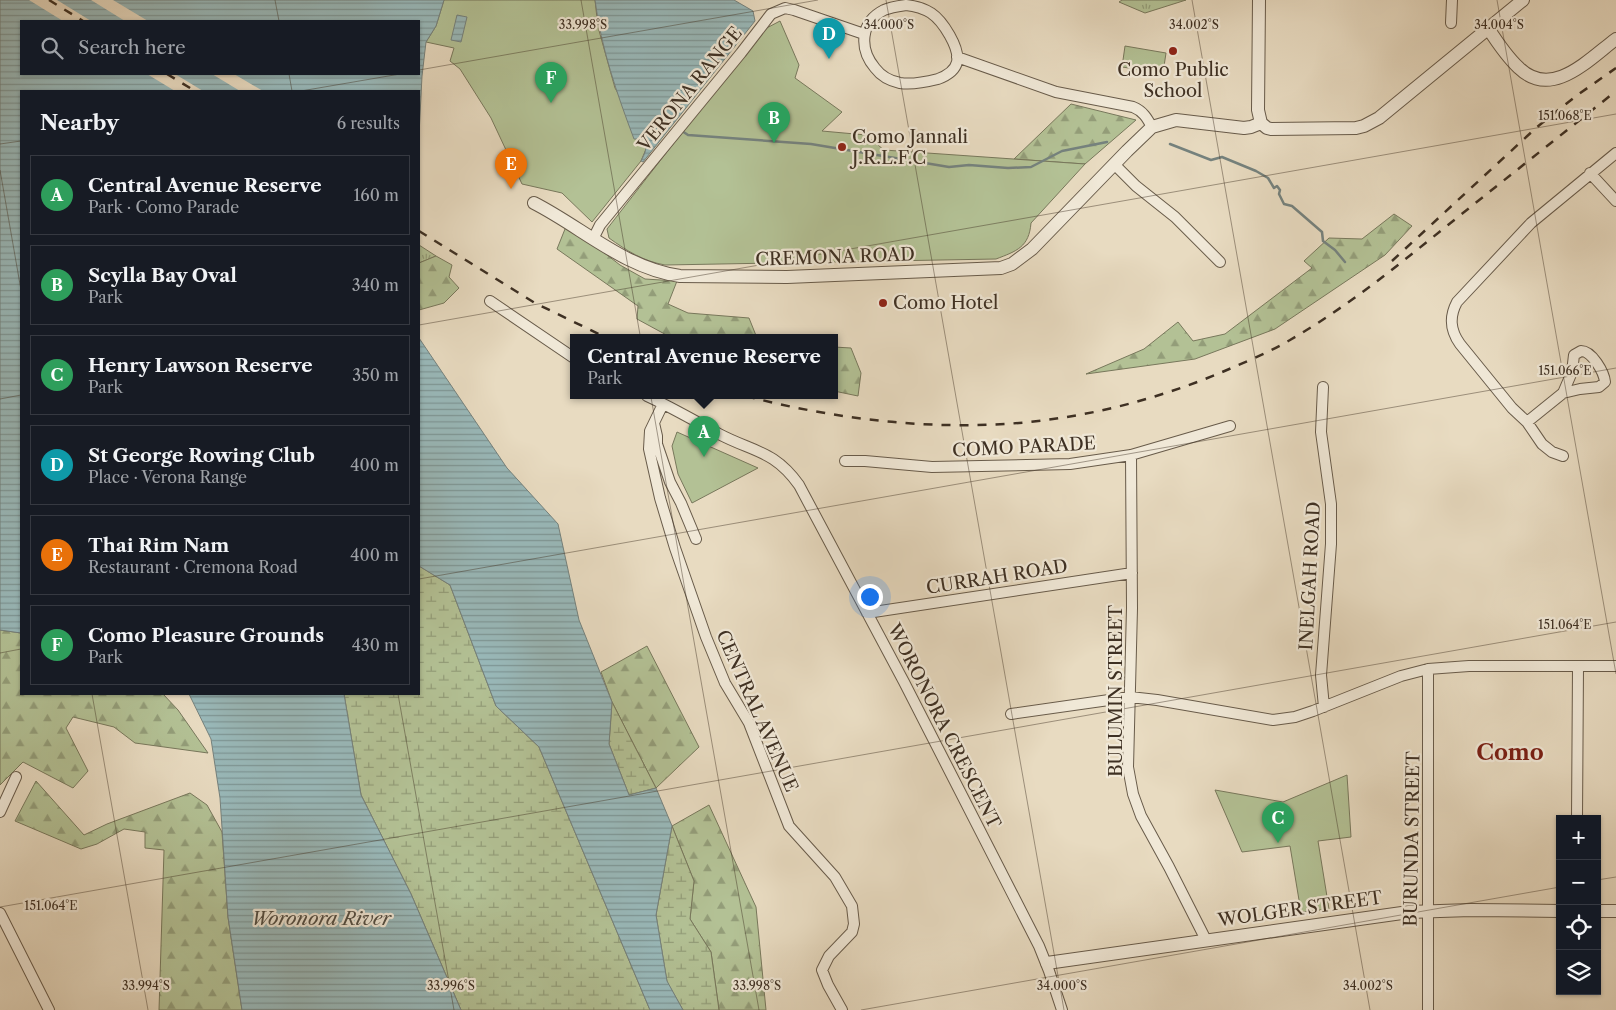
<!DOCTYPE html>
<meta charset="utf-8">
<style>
:root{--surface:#171b24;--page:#242831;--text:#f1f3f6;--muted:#9ea1a6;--line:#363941;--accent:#c59692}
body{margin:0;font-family:"Libre Caslon Text",serif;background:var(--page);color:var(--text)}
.controls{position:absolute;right:15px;bottom:15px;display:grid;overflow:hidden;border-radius:0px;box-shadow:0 1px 4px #0004}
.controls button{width:45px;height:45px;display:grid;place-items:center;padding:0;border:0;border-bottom:1px solid var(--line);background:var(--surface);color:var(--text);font:25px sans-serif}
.you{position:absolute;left:869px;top:596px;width:18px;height:18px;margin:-12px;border:4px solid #fff;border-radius:50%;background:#1a73e8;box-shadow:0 0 0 8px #1a73e833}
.badge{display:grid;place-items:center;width:32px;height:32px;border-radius:50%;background:var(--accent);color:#fff;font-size:16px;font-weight:700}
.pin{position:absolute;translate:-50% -41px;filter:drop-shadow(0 1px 2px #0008)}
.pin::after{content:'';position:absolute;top:26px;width:18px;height:15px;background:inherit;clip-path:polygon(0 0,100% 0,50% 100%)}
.popup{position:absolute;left:570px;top:334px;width:268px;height:65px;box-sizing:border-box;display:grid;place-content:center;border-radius:0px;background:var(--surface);filter:drop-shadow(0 1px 4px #0005);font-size:16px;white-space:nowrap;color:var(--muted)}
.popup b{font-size:19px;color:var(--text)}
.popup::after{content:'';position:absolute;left:50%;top:100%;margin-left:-10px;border:10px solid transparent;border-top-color:var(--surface)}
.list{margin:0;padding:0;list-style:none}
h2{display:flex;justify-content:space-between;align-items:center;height:65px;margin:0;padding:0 20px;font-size:21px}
h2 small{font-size:16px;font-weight:400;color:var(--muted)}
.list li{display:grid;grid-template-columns:32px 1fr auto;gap:15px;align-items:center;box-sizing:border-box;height:80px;margin:0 10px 10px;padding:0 10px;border:1px solid var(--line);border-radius:0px}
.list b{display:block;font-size:19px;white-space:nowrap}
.list p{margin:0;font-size:16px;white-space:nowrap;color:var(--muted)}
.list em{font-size:16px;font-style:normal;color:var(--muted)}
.icon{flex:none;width:28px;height:28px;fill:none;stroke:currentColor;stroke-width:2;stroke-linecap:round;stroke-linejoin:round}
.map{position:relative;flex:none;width:1616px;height:1010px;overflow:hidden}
.search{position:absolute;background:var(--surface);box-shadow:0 1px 4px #0004;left:20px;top:20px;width:400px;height:55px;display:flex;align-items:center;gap:12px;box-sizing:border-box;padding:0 18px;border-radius:0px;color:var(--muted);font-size:19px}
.panel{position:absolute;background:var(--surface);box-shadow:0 1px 4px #0004;left:20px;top:90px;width:400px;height:605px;border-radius:0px}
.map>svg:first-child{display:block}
.grass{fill:url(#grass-tufts);stroke:#78785c}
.forest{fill:url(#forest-firs);stroke:#78785c}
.wetland{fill:url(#wetland-marsh);stroke:#78785c}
.park{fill:#b3c195;stroke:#78785c}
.water{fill:url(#water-rules);stroke:#75827e;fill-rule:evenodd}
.pier{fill:#e8dbc1}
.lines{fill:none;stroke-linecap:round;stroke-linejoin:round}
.stream{stroke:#75827e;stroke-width:2.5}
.minor-casing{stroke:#685b4a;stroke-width:12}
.tertiary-casing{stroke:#685b4a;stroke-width:14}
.minor{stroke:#f0e8d7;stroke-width:10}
.tertiary{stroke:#f0e8d7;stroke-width:12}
.rail{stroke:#3e3023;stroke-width:2.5;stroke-dasharray:9 9;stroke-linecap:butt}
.ticks{fill:none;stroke:#3e3023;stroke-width:1;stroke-opacity:0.45}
.poi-dot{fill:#8f2418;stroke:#f0e8d7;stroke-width:2}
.labels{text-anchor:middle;stroke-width:4.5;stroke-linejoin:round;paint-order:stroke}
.poi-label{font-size:18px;fill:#3e3023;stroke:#f0e8d7;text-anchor:start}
.street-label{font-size:18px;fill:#3e3023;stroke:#f0e8d7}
.water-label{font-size:19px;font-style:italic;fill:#504b41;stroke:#f0e8d7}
.district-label{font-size:22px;font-weight:bold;fill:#7a1f14;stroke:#f0e8d7}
.ticks-label{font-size:12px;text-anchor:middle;fill:#3e3023;stroke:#f0e8d7;stroke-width:4.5;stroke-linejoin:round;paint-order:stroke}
</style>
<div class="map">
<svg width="1616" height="1010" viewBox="0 0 1616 1010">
<defs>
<pattern id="grass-tufts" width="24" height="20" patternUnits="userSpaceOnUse" patternTransform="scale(1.25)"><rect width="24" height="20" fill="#b3c195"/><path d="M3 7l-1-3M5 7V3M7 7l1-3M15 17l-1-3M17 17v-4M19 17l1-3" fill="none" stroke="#939d79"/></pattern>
<pattern id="forest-firs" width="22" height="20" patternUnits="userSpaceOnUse" patternTransform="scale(1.25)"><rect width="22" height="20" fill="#b3c195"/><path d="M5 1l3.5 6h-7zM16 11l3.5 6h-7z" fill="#939d79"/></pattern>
<pattern id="wetland-marsh" width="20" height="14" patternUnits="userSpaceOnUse" patternTransform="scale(1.25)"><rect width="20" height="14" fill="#b3c195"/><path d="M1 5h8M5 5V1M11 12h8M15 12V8" fill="none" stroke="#939d79"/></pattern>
<pattern id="water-rules" width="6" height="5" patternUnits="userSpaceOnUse" patternTransform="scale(1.25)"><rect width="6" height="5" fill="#99b9ba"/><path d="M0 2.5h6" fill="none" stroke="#7e9797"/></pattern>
</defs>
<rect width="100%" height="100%" fill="#e8dbc1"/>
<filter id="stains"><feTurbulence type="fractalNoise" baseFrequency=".004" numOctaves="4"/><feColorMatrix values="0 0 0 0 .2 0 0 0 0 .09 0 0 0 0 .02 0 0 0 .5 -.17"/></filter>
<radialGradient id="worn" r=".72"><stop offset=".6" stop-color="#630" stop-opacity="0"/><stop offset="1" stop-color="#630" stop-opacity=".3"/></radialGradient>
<path class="grass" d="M1122,0H1186L1145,13L1119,2Z
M419,245L436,256L419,263Z"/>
<path class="forest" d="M1071,104L1136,120L1085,164L1014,159Z
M1394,214L1412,226L1385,255L1275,329L1195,359L1086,374L1144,349L1178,322L1193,341L1225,334L1312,268L1304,261L1329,238L1362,239Z
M567,224L620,265L645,279L677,281L668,304L688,313L749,318L757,338H672L637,319L638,306L557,249Z
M436,256L452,265L449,277L459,288L444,303L419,310V263Z
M834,347L851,348L861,373L858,396L834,391Z
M0,630L21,633V694H163L178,710L208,753L135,743L114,727L73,717L66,728L88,771L73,788L23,762L0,785Z
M647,646L699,747L656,788L612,702L601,672Z
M36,781L84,835L107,824L190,793L207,805L222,832L228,917L242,1010H159L164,850L145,848V832L124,829L97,844L81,849L15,821Z
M709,805L756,907L766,1010H719L711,952L690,919L694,881L672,826Z"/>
<path class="wetland" d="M419,566L450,585L496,706L539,747L650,1010H461L411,894L361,795L344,694H419Z
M612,702L656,788L629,795L609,744Z
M672,826L694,881L690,919L711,952L719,1010H683L667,982L656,915Z"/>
<path class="park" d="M444,0H595L598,27L615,88L644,139L646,149L641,161L592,222L562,193L522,184L491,118L460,69L450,61L454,48L426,42L436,26Z
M780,21L799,65L795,78L842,112L822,131L866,135L884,150L1085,164L1031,223C1029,247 1017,251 996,259L665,265C643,261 627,251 609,238L607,229L761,31Z
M1125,46L1166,53L1163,73L1122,67Z
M677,432L758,468L692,503L678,474L672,446Z
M1347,775L1351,837L1318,841L1329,909L1301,912L1290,846L1242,852L1215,790L1283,802Z"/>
<path class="water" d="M0,0H444L436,26L426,42L422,76L419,135V91H21V633L0,630ZM21,21H419V74H21Z
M595,0H734L753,11L755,21L643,162L641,161C645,153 648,148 644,139H634C617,94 601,48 595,0Z
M457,15L467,17L461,42L451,40Z
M419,338L507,468L558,524L579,620L612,702L609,744L629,795L656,788L672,826L656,915L667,981L683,1010H650L539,747L496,706L450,585L419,566Z
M189,694H344L361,795L411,894L461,1010H242L228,917L220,798L211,739Z"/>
<path class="pier" d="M29,0H57L91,21H63Z
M91,0H113L148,21H125Z
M147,74H175L203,91H175Z
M212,74H234L263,91H240Z"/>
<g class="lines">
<path class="stream" d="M682,131L688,135L811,144L949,167L969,165L1008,168L1031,167L1062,151L1107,142
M1170,144L1211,160L1222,157L1256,171L1268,178L1274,188L1277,186L1280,190L1279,194L1284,204L1292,206L1322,232L1323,241L1335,250L1345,262"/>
<g class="minor-casing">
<path id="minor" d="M906,5C915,6 923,8 931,13C943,21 960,48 957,62C955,71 946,76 938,79C926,82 912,85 900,83C890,81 881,76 875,68C859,49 860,22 884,10C891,7 899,6 906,5Z
M1451,23L1452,0
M957,57L1056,92L1133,107C1143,111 1147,118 1152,127
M1114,164L1136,186L1175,217L1220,262
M1590,173L1616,201
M593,239L600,225L741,53L771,14L785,8L794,10L864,34
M490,301L574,358
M1323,387L1321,432L1331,504V544L1321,675L1324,707
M647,396C671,407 695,421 719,434C753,452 774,450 799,485L904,682L1039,946L1049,971L1062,1010
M663,404L650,431L649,449L660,498L675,548L706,637L725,683L749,723L789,826L835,877L852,906L854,924L852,932L829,956L822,970L828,985L842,1010
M1527,422L1563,393L1572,372L1574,355L1581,351C1592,351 1604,372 1605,382L1599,387L1580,389L1563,393
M654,423L657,436V444L670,482L681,503L696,539
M1131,455L1132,608L1128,767L1133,794L1141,816L1169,867L1206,940
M1563,456L1552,452L1542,444L1527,422L1512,408L1460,344C1450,330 1449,317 1457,302L1531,223L1616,153
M845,461H865L932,467L1070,464L1131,455L1230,426
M867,613L1132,573
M1011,714L1130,697L1157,700L1273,720L1295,717L1313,711L1401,676L1428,669L1469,666H1616
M0,812L16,777
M1577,819L1578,667
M0,913L49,1010
M1428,1010V669"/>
</g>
<g class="tertiary-casing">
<path id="tertiary" d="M1259,0L1258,110L1261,123
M1488,28C1497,42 1507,57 1519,68C1552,100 1589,59 1616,39
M534,203C583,228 624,268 680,276L787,277L1001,268L1012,264L1032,249L1127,151L1152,127L1176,120L1244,128L1251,127L1261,123L1267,128L1271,129L1356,128L1364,126L1379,118L1523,0
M1597,911H1616
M1047,963L1409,912L1471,910L1560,911"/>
</g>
<use href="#minor" class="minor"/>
<use href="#tertiary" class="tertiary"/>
<path class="rail" d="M49,0L83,21
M167,74L195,91
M419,231L535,303L607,338
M1392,261L1537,127L1576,96L1616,68
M746,396C845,422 959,434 1060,418C1115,410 1169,394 1220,373C1243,363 1268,353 1290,340C1347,307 1397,266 1448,225C1504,180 1560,136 1616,91"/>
</g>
<path class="ticks" d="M275,0L279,21M581,0L759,1010M886,0L1064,1010M1192,0L1370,1010M1497,0L1616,674M419,70L818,0M289,74L292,91M301,91L400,74M0,144L21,141M0,170L21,290M419,325L1616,114M0,399L21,395M419,579L1616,368M0,653L21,649M92,694L148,1010M398,694L454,1010M1597,880L1616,877M0,907L1616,622M861,1010L1560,887"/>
<g class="poi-dot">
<circle cx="1173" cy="51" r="5"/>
<circle cx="842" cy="147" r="5"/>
<circle cx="883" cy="303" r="5"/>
</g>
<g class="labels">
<g class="poi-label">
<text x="1173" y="76" text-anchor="middle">Como Public<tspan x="1173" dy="21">School</tspan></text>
<text x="852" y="143">Como Jannali<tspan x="852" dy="21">J.R.L.F.C</tspan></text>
<text x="893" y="309">Como Hotel</text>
</g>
<g class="street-label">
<text transform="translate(690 89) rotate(-51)" y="6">VERONA RANGE</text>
<text transform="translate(835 257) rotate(-2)" y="6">CREMONA ROAD</text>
<text transform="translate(1024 447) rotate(-3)" y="6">COMO PARADE</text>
<text transform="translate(1310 576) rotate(-87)" y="6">INELGAH ROAD</text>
<text transform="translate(997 577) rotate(-9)" y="6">CURRAH ROAD</text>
<text transform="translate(1116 691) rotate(-90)" y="6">BULUMIN STREET</text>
<text transform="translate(757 711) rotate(66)" y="6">CENTRAL AVENUE</text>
<text transform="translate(944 726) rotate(63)" y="6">WORONORA CRESCENT</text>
<text transform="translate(1412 839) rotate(-89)" y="6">BURUNDA STREET</text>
<text transform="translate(1300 909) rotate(-8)" y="6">WOLGER STREET</text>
</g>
<g class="water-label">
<text x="321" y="925">Woronora River</text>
</g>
<g class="district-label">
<text x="1510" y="760">Como</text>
</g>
</g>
<g class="ticks-label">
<text x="583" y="29">33.998°S</text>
<text x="889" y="29">34.000°S</text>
<text x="1194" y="29">34.002°S</text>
<text x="1499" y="29">34.004°S</text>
<text x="1565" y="120">151.068°E</text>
<text x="1565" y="375">151.066°E</text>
<text x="1565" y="629">151.064°E</text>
<text x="51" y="910">151.064°E</text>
<text x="146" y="990">33.994°S</text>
<text x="451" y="990">33.996°S</text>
<text x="757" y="990">33.998°S</text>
<text x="1062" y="990">34.000°S</text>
<text x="1368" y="990">34.002°S</text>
</g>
<rect width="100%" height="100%" filter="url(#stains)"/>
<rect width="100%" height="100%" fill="url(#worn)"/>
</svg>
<div class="controls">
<button>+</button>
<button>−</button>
<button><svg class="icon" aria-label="locate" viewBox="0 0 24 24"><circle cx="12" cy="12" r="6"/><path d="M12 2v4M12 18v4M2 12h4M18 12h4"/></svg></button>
<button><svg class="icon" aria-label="layers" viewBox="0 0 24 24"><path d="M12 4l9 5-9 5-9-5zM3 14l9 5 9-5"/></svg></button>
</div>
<div class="you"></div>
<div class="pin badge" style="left:704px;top:457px;background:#2e9e5b">A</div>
<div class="popup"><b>Central Avenue Reserve</b>Park</div>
<div class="pin badge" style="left:774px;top:143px;background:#2e9e5b">B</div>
<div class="pin badge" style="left:1278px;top:843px;background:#2e9e5b">C</div>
<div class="pin badge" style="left:829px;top:59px;background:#0f9aa8">D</div>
<div class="pin badge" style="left:511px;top:189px;background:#e8710a">E</div>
<div class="pin badge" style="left:551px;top:103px;background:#2e9e5b">F</div>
<div class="search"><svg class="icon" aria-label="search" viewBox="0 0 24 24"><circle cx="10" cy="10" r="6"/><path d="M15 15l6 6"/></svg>Search here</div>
<section class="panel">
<h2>Nearby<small>6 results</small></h2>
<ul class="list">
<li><span class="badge" style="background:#2e9e5b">A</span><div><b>Central Avenue Reserve</b><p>Park · Como Parade</p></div><em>160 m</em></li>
<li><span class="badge" style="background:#2e9e5b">B</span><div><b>Scylla Bay Oval</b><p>Park</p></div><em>340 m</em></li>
<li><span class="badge" style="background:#2e9e5b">C</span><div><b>Henry Lawson Reserve</b><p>Park</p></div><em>350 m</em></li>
<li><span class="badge" style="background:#0f9aa8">D</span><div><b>St George Rowing Club</b><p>Place · Verona Range</p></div><em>400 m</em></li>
<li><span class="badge" style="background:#e8710a">E</span><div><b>Thai Rim Nam</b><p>Restaurant · Cremona Road</p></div><em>400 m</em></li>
<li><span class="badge" style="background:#2e9e5b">F</span><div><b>Como Pleasure Grounds</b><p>Park</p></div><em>430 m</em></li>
</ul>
</section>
</div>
